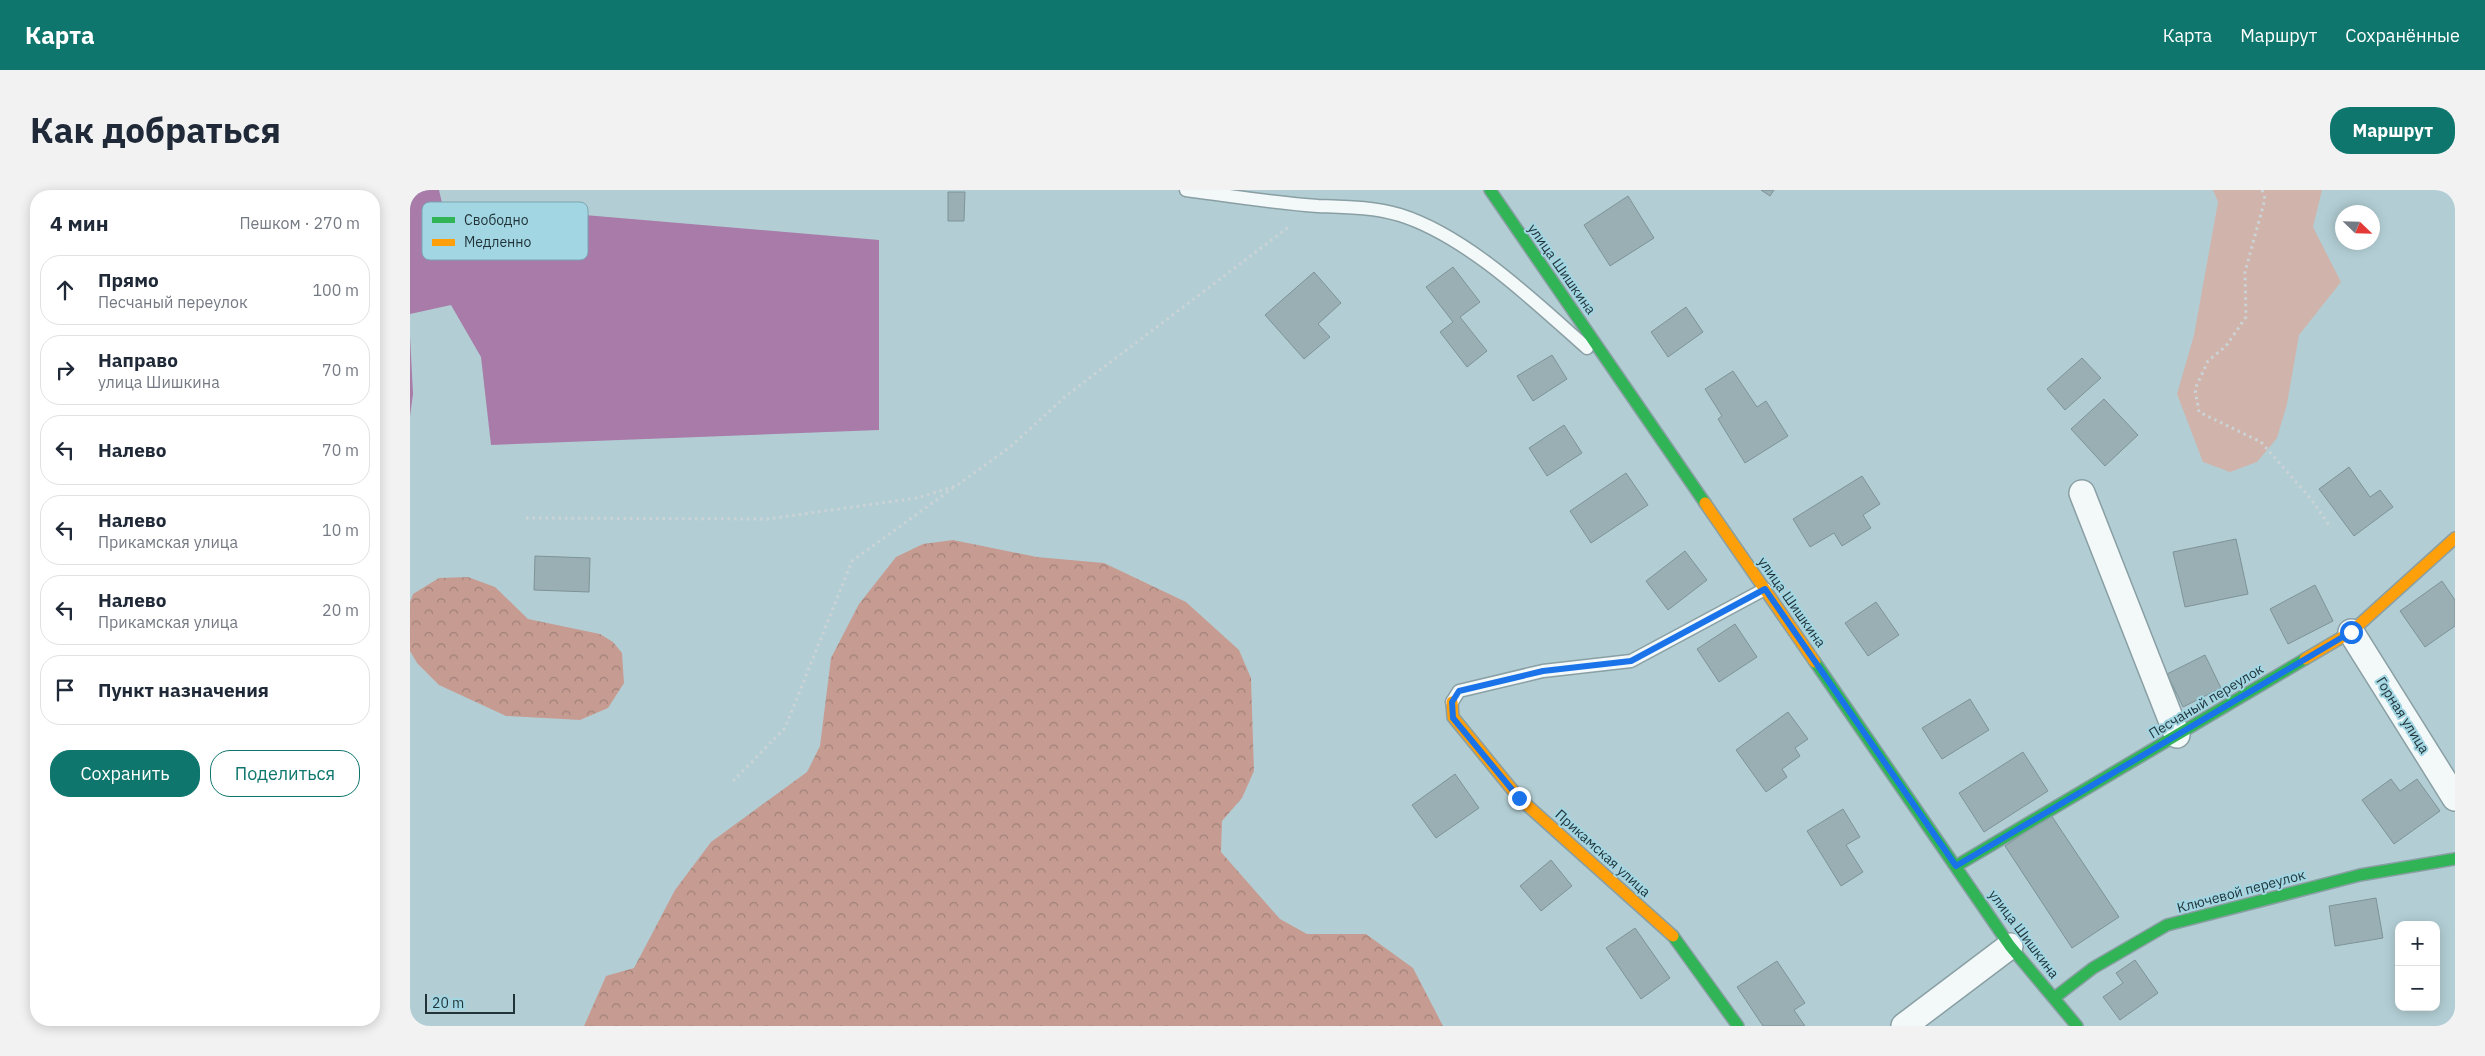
<!DOCTYPE html>
<html lang="ru">
<meta charset="utf-8">
<style>
:root{--surface:#fff;--page:#f2f2f3;--text:#1f2937;--muted:#747a83;--line:#e0e1e3;--accent:#0f766e}
body{margin:0;font-family:"IBM Plex Sans",sans-serif;background:var(--page);color:var(--text)}
.controls{position:absolute;right:15px;bottom:15px;display:grid;overflow:hidden;border-radius:10px;box-shadow:0 2px 12px #0003}
.controls button{width:45px;height:45px;display:grid;place-items:center;padding:0;border:0;border-bottom:1px solid var(--line);background:var(--surface);color:var(--text);font:25px sans-serif}
.compass{position:absolute;left:1925px;top:15px;width:45px;height:45px;border-radius:50%;background:var(--surface);box-shadow:0 2px 12px #0003;rotate:113deg}
.scale{position:absolute;left:15px;bottom:12px;width:90px;box-sizing:border-box;padding-left:5px;border:2px solid #1f3338;border-top:0;font-size:14px;line-height:18px;white-space:nowrap;color:#1f3338;-webkit-text-stroke:4px #a3d6e3;paint-order:stroke}
.stop{position:absolute;width:15px;height:15px;margin:-11px;border:4px solid #1a73e8;border-radius:50%;background:#fff}
.stop.end{background:#1a73e8;border-color:#fff;box-shadow:0 1px 5px #0008}
.list{margin:0;padding:0;list-style:none}
h2{display:flex;justify-content:space-between;align-items:center;height:65px;margin:0;padding:0 20px;font-size:21px}
h2 small{font-size:16px;font-weight:400;color:var(--muted)}
.list li{display:grid;grid-template-columns:32px 1fr auto;gap:15px;align-items:center;box-sizing:border-box;height:70px;margin:0 10px 10px;padding:0 10px;border:1px solid var(--line);border-radius:20px}
.list b{display:block;font-size:19px;white-space:nowrap}
.list p{margin:0;font-size:16px;white-space:nowrap;color:var(--muted)}
.list em{font-size:16px;font-style:normal;color:var(--muted)}
.actions{display:flex;gap:10px;padding:15px 20px}
.actions a{flex:1;padding:11px 0;border:1px solid var(--accent);border-radius:20px;text-align:center;font-size:18px;color:var(--accent)}
.actions .main{background:var(--accent);color:#fff}
.icon{flex:none;width:28px;height:28px;fill:none;stroke:currentColor;stroke-width:2;stroke-linecap:round;stroke-linejoin:round}
.map{position:relative;flex:none;width:2045px;height:836px;overflow:hidden;border-radius:20px}
header{display:flex;align-items:center;gap:30px;box-sizing:border-box;height:70px;padding:0 25px;background:var(--accent);color:#fff}
header strong{font-size:24px}
nav{display:flex;gap:28px;margin-inline-start:auto;font-size:18px}
.intro{display:flex;align-items:center;justify-content:space-between;box-sizing:border-box;height:120px;padding:0 30px}
h1{margin:0;font-size:35px}
.button{padding:12px 22px;border-radius:20px;background:var(--accent);color:#fff;font-size:18px;font-weight:700}
main{display:flex;gap:30px;padding:0 30px}
aside{flex:1;background:var(--surface);border-radius:20px;box-shadow:0 2px 12px #0003}
.map>svg:first-child{display:block}
.green{fill:#d0b4ab}
.forest{fill:url(#forest-crowns)}
.water{fill:#a87ba8}
.building{fill:#99afb4;stroke:#7d9398}
.lines{fill:none;stroke-linecap:round;stroke-linejoin:round}
.lane-casing{stroke:#899fa4;stroke-width:15}
.street-casing{stroke:#899fa4;stroke-width:28}
.fast-casing{stroke:#899fa4;stroke-width:14}
.slow-casing{stroke:#899fa4;stroke-width:14}
.path{stroke:#cbd3d6;stroke-width:3;stroke-dasharray:2.5 4;stroke-linecap:butt}
.lane{stroke:#f3f8f9;stroke-width:12}
.street{stroke:#f3f8f9;stroke-width:25}
.fast{stroke:#30b455;stroke-width:11}
.slow{stroke:#ff9f0a;stroke-width:11}
.route{stroke:#1a73e8;stroke-width:6}
.labels{text-anchor:middle;stroke-width:4;stroke-linejoin:round;paint-order:stroke}
.street-label{font-size:14px;fill:#1f3338;stroke:#a3d6e3}
.key{fill:#a3d6e3;stroke:#7ba5b0;stroke-width:1}
.key-label{font-size:14px;fill:#1f3338}
</style>
<header>
<strong>Карта</strong>
<nav><a>Карта</a><a>Маршрут</a><a>Сохранённые</a></nav>
</header>
<div class="intro"><h1>Как добраться</h1><a class="button">Маршрут</a></div>
<main>
<aside>
<h2>4 мин<small>Пешком · 270 m</small></h2>
<ul class="list">
<li><svg class="icon" aria-label="ahead" viewBox="0 0 24 24"><path d="M12 20V5M6 11l6-6 6 6"/></svg><div><b>Прямо</b><p>Песчаный переулок</p></div><em>100 m</em></li>
<li><svg class="icon" aria-label="right" viewBox="0 0 24 24"><path d="M7 20v-9h11M14 6l5 5-5 5"/></svg><div><b>Направо</b><p>улица Шишкина</p></div><em>70 m</em></li>
<li><svg class="icon" aria-label="left" viewBox="0 0 24 24"><path d="M17 20v-9H6M10 6l-5 5 5 5"/></svg><div><b>Налево</b></div><em>70 m</em></li>
<li><svg class="icon" aria-label="left" viewBox="0 0 24 24"><path d="M17 20v-9H6M10 6l-5 5 5 5"/></svg><div><b>Налево</b><p>Прикамская улица</p></div><em>10 m</em></li>
<li><svg class="icon" aria-label="left" viewBox="0 0 24 24"><path d="M17 20v-9H6M10 6l-5 5 5 5"/></svg><div><b>Налево</b><p>Прикамская улица</p></div><em>20 m</em></li>
<li><svg class="icon" aria-label="arrive" viewBox="0 0 24 24"><path d="M6 21V4h12l-3 4 3 4H6"/></svg><div><b>Пункт назначения</b></div></li>
</ul>
<div class="actions"><a class="main">Сохранить</a><a>Поделиться</a></div>
</aside>
<div class="map">
<svg width="2045" height="836" viewBox="0 0 2045 836">
<defs>
<pattern id="forest-crowns" width="20" height="18" patternUnits="userSpaceOnUse" patternTransform="scale(1.25)"><rect width="20" height="18" fill="#c69c92"/><path d="M2 6a3 3 0 1 1 6 0M12 15a3 3 0 1 1 6 0" fill="none" stroke="#a08078"/></pattern>
</defs>
<rect width="100%" height="100%" fill="#b2ced4"/>
<path class="green" d="M1803,0H1912L1903,37L1931,92L1889,145L1877,214L1867,248L1847,272L1820,282L1793,272L1767,204L1784,145L1808,12Z"/>
<path class="forest" d="M543,350L627,367L694,373L776,412L829,460L841,488L844,581L832,608L812,631L811,662L870,729L897,744H956L1003,778L1033,836H174L196,786L224,778L265,700L301,652L397,582L410,556L421,468L449,414L486,367L513,354Z
M58,387L85,397L118,429L190,444L203,452L212,463L214,493L198,518L170,530L96,526L29,495L7,473L0,461V412L3,404L29,388Z"/>
<path class="water" d="M0,0H29L32,13L469,50V240L81,255L71,167L41,115L0,124Z
M0,146L3,204L0,226Z"/>
<path class="building" d="M1351,0H1364L1360,6Z
M538,2H555L554,31H538Z
M1218,6L1244,48L1200,76L1174,35Z
M1043,77L1070,112L1050,127L1077,161L1057,177L1030,142L1043,132L1016,97Z
M904,82L931,113L908,134L920,147L894,169L855,125Z
M1276,117L1293,142L1258,167L1241,142Z
M1142,165L1157,189L1123,211L1107,186Z
M1672,168L1691,188L1655,220L1637,199Z
M1323,181L1347,217L1356,211L1378,246L1335,273L1308,229L1312,226L1295,199Z
M1694,209L1728,245L1695,276L1661,239Z
M1154,235L1172,263L1137,286L1119,258Z
M1939,277L1960,307L1970,300L1983,317L1944,346L1909,299Z
M1216,283L1238,315L1181,353L1160,321Z
M1452,286L1470,314L1453,325L1461,338L1432,356L1424,343L1400,357L1383,329Z
M1826,349L1838,404L1775,417L1763,362Z
M1275,361L1297,390L1258,420L1236,391Z
M125,366L180,368L179,402L124,400Z
M2032,391L2045,410V436L2015,457L1990,421Z
M1905,395L1923,431L1878,454L1860,419Z
M1466,412L1489,445L1458,466L1435,433Z
M1325,434L1347,467L1309,492L1287,459Z
M1795,465L1811,498L1773,517L1757,484Z
M1560,509L1579,540L1532,569L1512,538Z
M1378,522L1398,549L1385,558L1390,566L1372,579L1377,587L1356,602L1326,560Z
M1613,562L1638,601L1574,642L1549,603Z
M1045,584L1069,618L1026,648L1002,615Z
M1981,589L1990,601L2007,589L2030,621L1984,654L1952,610Z
M1433,619L1450,647L1436,655L1453,682L1431,696L1397,641Z
M1641,625L1709,727L1662,758L1595,656Z
M1141,670L1162,696L1131,721L1110,696Z
M1966,708L1973,748L1925,756L1919,716Z
M1225,738L1260,788L1231,809L1196,758Z
M1725,770L1748,803L1710,830L1693,807L1713,793L1706,783Z
M1367,771L1395,813L1384,820L1395,836H1353L1327,797Z"/>
<g class="lines">
<g class="lane-casing">
<path id="lane" d="M776,0C820,6 864,13 908,16C936,17 963,17 990,25C1057,46 1125,112 1177,158
M1042,512L1049,501L1133,481L1221,471L1355,399"/>
</g>
<g class="street-casing">
<path id="street" d="M1672,303L1767,545
M1941,442L2045,608
M1494,836L1600,756"/>
</g>
<g class="fast-casing">
<path id="fast" d="M1080,0L1295,313
M1405,472L1600,756L1667,836
M1546,676L1895,469
M1263,746L1328,836
M1644,808L1683,778L1757,735L1950,685L2045,669"/>
</g>
<g class="slow-casing">
<path id="slow" d="M1295,313L1405,472
M1895,469L1941,442L2045,348
M1042,512L1043,527L1109,608L1263,746"/>
</g>
<path class="path" d="M1852,0L1855,9L1835,82L1836,127L1816,156L1798,171L1785,199L1789,222L1851,252L1901,309L1921,338
M116,328L358,329L507,308L546,296L600,257L657,205L880,36
M323,591L375,538L442,371L543,298"/>
<use href="#lane" class="lane"/>
<use href="#street" class="street"/>
<use href="#fast" class="fast"/>
<use href="#slow" class="slow"/>
</g>
<g class="lines">
<path class="route" d="M1109,608L1043,528L1042,512L1049,501L1133,481L1221,471L1355,399L1546,676L1941,442"/>
</g>
<g class="labels">
<g class="street-label">
<text transform="translate(1152 79) rotate(55)" y="5">улица Шишкина</text>
<text transform="translate(1382 412) rotate(55)" y="5">улица Шишкина</text>
<text transform="translate(1796 511) rotate(-31)" y="5">Песчаный переулок</text>
<text transform="translate(1993 525) rotate(58)" y="5">Горная улица</text>
<text transform="translate(1193 663) rotate(42)" y="5">Прикамская улица</text>
<text transform="translate(1831 701) rotate(-15)" y="5">Ключевой переулок</text>
<text transform="translate(1614 744) rotate(53)" y="5">улица Шишкина</text>
</g>
</g>
<rect x="12" y="12" width="166" height="58" rx="8" class="key"/>
<rect x="22" y="27" width="23" height="6" fill="#30b455"/>
<rect x="22" y="49" width="23" height="7" fill="#ff9f0a"/>
<g class="key-label">
<text x="54" y="35">Свободно</text>
<text x="54" y="57">Медленно</text>
</g>
</svg>
<div class="controls">
<button>+</button>
<button>−</button>
</div>
<svg class="compass" viewBox="-18 -18 36 36"><path d="M0-13l5 13h-10z" fill="#e53935"/><path d="M0 13l5-13h-10z" fill="#747a83"/></svg>
<div class="scale">20 m</div>
<div class="stop" style="left:1941px;top:442px"></div>
<div class="stop end" style="left:1109px;top:608px"></div>
</div>
</main>
